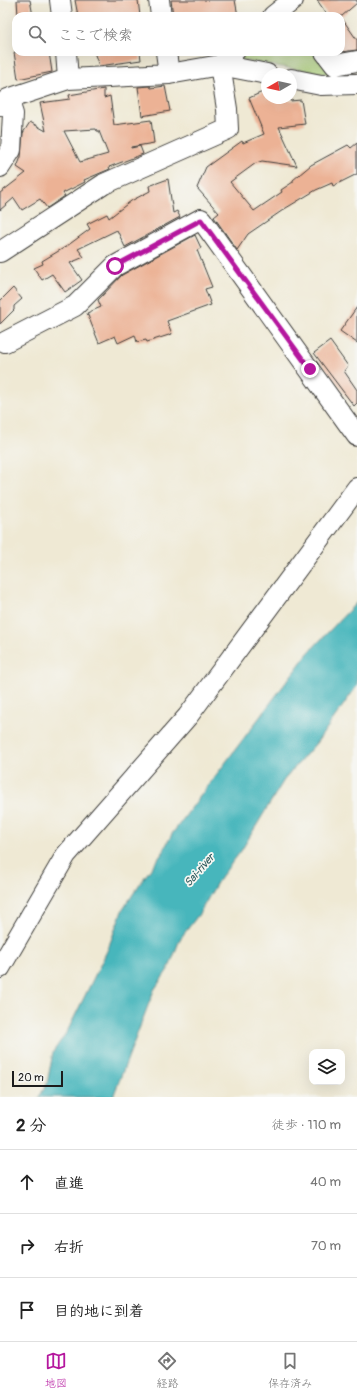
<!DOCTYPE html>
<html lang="ja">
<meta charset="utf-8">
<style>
:root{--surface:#fff;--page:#f2f2f2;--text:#222;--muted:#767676;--line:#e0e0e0;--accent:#b5179e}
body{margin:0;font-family:Pangolin,"Klee One",sans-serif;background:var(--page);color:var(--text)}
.controls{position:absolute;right:12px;bottom:12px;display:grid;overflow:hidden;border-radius:8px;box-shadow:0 4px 16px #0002}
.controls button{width:36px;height:36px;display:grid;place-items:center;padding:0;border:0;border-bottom:1px solid var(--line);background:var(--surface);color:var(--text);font:20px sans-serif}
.compass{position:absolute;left:261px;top:68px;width:36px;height:36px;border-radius:50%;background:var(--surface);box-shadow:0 4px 16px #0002;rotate:261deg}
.scale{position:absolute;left:12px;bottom:10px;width:51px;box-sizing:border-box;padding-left:4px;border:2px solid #1c1c1c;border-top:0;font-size:11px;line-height:14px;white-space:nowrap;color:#1c1c1c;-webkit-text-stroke:3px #f6f6f2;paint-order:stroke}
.stop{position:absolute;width:12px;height:12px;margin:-9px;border:3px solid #b5179e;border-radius:50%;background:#fff}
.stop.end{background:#b5179e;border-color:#fff;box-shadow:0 1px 4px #0008}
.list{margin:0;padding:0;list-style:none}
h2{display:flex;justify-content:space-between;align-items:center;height:52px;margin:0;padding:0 16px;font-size:17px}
h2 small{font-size:13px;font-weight:400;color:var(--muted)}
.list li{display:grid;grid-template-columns:26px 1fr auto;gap:12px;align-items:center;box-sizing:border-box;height:64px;padding:0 16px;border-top:1px solid var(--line)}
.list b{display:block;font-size:15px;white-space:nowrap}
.list em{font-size:13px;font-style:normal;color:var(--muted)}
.icon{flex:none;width:22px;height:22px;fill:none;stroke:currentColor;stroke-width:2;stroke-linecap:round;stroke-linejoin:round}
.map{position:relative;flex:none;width:357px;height:1097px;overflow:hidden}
.search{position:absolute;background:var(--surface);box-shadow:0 4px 16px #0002;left:12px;right:12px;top:12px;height:44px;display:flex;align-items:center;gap:10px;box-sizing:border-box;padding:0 14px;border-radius:12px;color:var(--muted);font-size:15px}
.sheet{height:244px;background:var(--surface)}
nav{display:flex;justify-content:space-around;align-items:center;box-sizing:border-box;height:56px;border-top:1px solid var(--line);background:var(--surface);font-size:11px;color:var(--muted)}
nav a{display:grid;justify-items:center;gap:2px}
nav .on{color:var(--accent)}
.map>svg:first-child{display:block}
.green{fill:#a1c46e;stroke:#5e7045}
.water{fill:#46b6bc;stroke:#31696c}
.building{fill:#ecb295;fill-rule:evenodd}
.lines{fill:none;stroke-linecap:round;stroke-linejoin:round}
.street-casing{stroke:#3c3b38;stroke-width:22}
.street{stroke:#fff;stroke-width:20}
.route{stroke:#b5179e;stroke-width:5}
.labels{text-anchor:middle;stroke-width:3.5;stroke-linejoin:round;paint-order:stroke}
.water-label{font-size:11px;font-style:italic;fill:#2d5a5c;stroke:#f6f6f2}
</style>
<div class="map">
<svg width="357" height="1097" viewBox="0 0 357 1097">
<rect width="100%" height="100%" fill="#f6f6f2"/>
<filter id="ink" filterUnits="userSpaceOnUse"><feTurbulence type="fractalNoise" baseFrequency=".025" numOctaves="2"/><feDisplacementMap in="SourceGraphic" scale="8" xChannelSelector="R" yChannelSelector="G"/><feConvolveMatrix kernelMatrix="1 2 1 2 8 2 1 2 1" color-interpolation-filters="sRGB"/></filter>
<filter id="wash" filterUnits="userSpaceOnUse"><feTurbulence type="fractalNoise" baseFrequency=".012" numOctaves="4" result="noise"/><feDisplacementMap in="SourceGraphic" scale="16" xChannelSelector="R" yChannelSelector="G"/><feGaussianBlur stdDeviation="0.9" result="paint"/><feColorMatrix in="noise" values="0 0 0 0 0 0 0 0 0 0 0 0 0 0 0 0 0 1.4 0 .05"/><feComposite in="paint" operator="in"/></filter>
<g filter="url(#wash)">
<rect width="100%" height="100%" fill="#efe9d4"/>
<path class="green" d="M248,52H316L333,75L238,60Z"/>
<path class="water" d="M357,602V686L317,742L284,780L241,851L218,881L199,914L180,939L169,968L154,990L113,1097H39L47,1084L53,1052L68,1030L107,951L122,911L141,882L161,855L172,834L195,803L308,653Z"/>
<g id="blocks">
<path class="building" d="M17,0H30L33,16H18Z
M75,0H138L140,16H78Z
M171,0H235L238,16H173Z
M317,0H357V3L342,16H328Z
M341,17L357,40V50L341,52Z
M14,52H49L52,72L18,79Z
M94,52H140L141,60L99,66Z
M150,86L151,88L165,86L170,111L142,116L138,87Z
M104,89V98L110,96L114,125L151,120L154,143L131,147V148L140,146L143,154L109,167L110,169L84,180L85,182L63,193L65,196L47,208L40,199L22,210L14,198L0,210V193L26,173L17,167L21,157L23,133L30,122L46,131L40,103L70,99L69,95ZM96,129L97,131H99L108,154L80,162L64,131Z
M267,90V98H289L290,101L301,100L305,124L279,127L297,166L262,161L256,163L230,182L254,211L282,192L281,190L293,182V180L311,165L348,145L351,148L357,143V174L333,186L332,183L316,190L286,208L248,234L237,250L214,217L219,213L197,188L206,167L242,141L243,143L264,134L249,98Z
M168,179L173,213L177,211L180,217L125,247L117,230L78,249L84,257L70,263L82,280L65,292L52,274L42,280L34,268L43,264L42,261L67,246L90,229L87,224L107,214L109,218L131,201L150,191L149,186Z
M195,235L201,248L197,250L212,287L205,289L211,305L167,321L172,334L147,342L146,340L137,342L135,335L118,343L115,336L99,343L87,313L101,307L98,300L122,275Z
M13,288L22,299L14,306V310L0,324V301Z
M357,307V343L340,331Z
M330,341L348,366L344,371L357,390V403L354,406L314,353Z"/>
</g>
</g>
<g filter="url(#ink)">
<use href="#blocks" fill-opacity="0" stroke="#3c3b38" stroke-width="1"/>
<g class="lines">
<g class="street-casing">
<path id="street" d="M60,0L62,16
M159,0L161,16
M273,16L293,0
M66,52L68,79
M166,52L169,74
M325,52L335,65L357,61
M291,79L321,85L357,84
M0,106L8,99L68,79L169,74L220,65L267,74
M0,167L11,150L13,114L8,99
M0,252L104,184L228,129L227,109L220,65L234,52
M5,342L75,306L115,266L201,219L357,436
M0,968L66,855L188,716L357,488"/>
</g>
<use href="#street" class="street"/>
</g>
</g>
<g class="lines" filter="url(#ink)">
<path class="route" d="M115,266L201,220L310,369"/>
</g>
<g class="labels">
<g class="water-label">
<text transform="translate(199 870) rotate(-49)" y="4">Sai-river</text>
</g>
</g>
</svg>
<div class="controls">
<button><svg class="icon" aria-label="layers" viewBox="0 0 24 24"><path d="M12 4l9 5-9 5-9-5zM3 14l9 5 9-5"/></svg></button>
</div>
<svg class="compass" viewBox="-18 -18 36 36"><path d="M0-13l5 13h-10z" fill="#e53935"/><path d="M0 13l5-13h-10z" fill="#767676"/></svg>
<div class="scale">20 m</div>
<div class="stop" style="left:115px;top:266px"></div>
<div class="stop end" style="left:310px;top:369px"></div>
<div class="search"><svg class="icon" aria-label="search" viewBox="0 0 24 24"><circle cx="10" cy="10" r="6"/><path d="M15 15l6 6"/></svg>ここで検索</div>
</div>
<section class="sheet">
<h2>2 分<small>徒歩 · 110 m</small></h2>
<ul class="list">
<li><svg class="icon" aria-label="ahead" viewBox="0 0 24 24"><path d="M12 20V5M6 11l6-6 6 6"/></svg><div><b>直進</b></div><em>40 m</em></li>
<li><svg class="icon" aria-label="right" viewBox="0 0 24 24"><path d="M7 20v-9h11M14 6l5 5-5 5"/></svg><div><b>右折</b></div><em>70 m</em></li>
<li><svg class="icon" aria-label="arrive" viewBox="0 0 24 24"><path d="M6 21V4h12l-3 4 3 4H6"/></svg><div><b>目的地に到着</b></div></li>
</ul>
</section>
<nav>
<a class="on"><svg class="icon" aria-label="map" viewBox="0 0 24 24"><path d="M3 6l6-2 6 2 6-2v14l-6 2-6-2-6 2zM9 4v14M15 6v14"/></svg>地図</a>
<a><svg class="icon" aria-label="directions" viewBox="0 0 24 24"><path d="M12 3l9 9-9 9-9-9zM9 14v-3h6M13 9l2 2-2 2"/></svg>経路</a>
<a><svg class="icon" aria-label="saved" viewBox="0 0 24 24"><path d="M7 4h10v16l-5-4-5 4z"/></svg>保存済み</a>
</nav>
